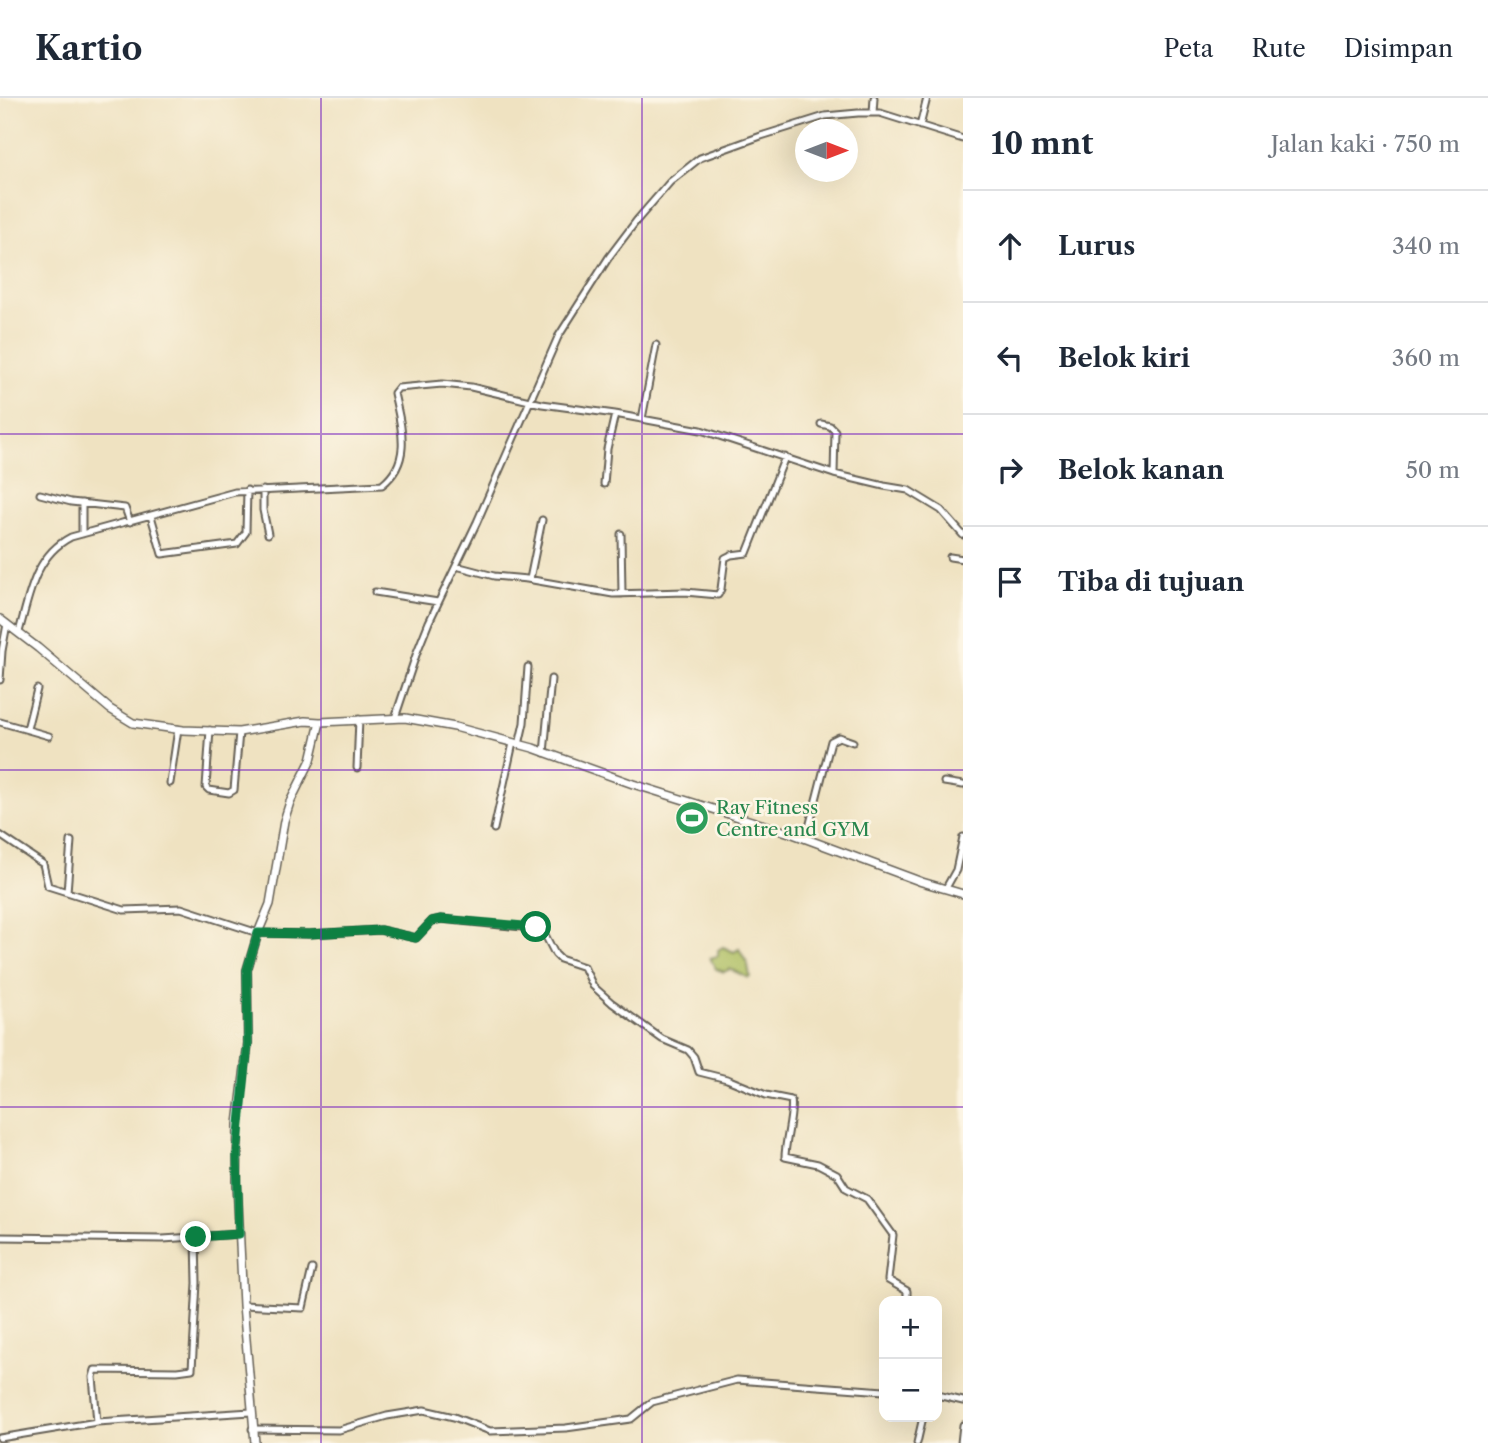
<!DOCTYPE html>
<html lang="id">
<meta charset="utf-8">
<style>
:root{--surface:#fff;--page:#f2f2f3;--text:#1f2937;--muted:#747a83;--line:#e0e1e3}
body{margin:0;font-family:"Libre Caslon Text",serif;background:var(--page);color:var(--text)}
.controls{position:absolute;right:21px;bottom:21px;display:grid;overflow:hidden;border-radius:14px;box-shadow:0 7px 28px #0002}
.controls button{width:63px;height:63px;display:grid;place-items:center;padding:0;border:0;border-bottom:2px solid var(--line);background:var(--surface);color:var(--text);font:35px sans-serif}
.compass{position:absolute;left:795px;top:21px;width:63px;height:63px;border-radius:50%;background:var(--surface);box-shadow:0 7px 28px #0002;rotate:90deg}
.stop{position:absolute;width:21px;height:21px;margin:-16px;border:5px solid #0b8043;border-radius:50%;background:#fff}
.stop.end{background:#0b8043;border-color:#fff;box-shadow:0 2px 7px #0008}
.list{margin:0;padding:0;list-style:none}
h2{display:flex;justify-content:space-between;align-items:center;height:91px;margin:0;padding:0 28px;font-size:30px}
h2 small{font-size:23px;font-weight:400;color:var(--muted)}
.list li{display:grid;grid-template-columns:46px 1fr auto;gap:21px;align-items:center;box-sizing:border-box;height:112px;padding:0 28px;border-top:2px solid var(--line)}
.list b{display:block;font-size:26px;white-space:nowrap}
.list em{font-size:23px;font-style:normal;color:var(--muted)}
.icon{flex:none;width:38px;height:38px;fill:none;stroke:currentColor;stroke-width:2;stroke-linecap:round;stroke-linejoin:round}
.map{position:relative;flex:none;width:963px;height:1345px;overflow:hidden}
header{display:flex;align-items:center;gap:42px;box-sizing:border-box;height:98px;padding:0 35px;background:var(--surface);border-bottom:2px solid var(--line)}
header strong{font-size:33px}
nav{display:flex;gap:38px;margin-inline-start:auto;font-size:24px}
main{display:flex}
aside{flex:1;background:var(--surface)}
.map>svg:first-child{display:block}
.green{fill:#adbe61;stroke:#646d3e;stroke-width:2}
.lines{fill:none;stroke-linecap:round;stroke-linejoin:round}
.street-casing{stroke:#666156;stroke-width:9}
.secondary-casing{stroke:#666156;stroke-width:10}
.street{stroke:#fff;stroke-width:5}
.secondary{stroke:#fff;stroke-width:7}
.route{stroke:#0b8043;stroke-width:9}
.grid{fill:none;stroke:#7b2cbf;stroke-width:2;stroke-opacity:0.55}
.labels{text-anchor:middle;stroke-width:5;stroke-linejoin:round;paint-order:stroke}
.leisure-label{font-size:19px;fill:#27864d;stroke:#fcf5e5;text-anchor:start}
</style>
<header>
<strong>Kartio</strong>
<nav><a>Peta</a><a>Rute</a><a>Disimpan</a></nav>
</header>
<main>
<div class="map">
<svg width="963" height="1345" viewBox="0 0 963 1345">
<rect width="100%" height="100%" fill="#fcf5e5"/>
<filter id="ink" filterUnits="userSpaceOnUse"><feTurbulence type="fractalNoise" baseFrequency=".0143" numOctaves="2"/><feDisplacementMap in="SourceGraphic" scale="14" xChannelSelector="R" yChannelSelector="G"/><feConvolveMatrix kernelMatrix="1 2 1 2 8 2 1 2 1" color-interpolation-filters="sRGB"/></filter>
<filter id="wash" filterUnits="userSpaceOnUse"><feTurbulence type="fractalNoise" baseFrequency=".00686" numOctaves="4" result="noise"/><feDisplacementMap in="SourceGraphic" scale="28" xChannelSelector="R" yChannelSelector="G"/><feGaussianBlur stdDeviation="1.57" result="paint"/><feColorMatrix in="noise" values="0 0 0 0 0 0 0 0 0 0 0 0 0 0 0 0 0 1.4 0 .05"/><feComposite in="paint" operator="in"/></filter>
<g filter="url(#wash)">
<rect width="100%" height="100%" fill="#efe2c1"/>
<path class="green" d="M723,849L734,854L739,851L748,867L750,879L748,880L730,871L724,874L716,871L710,860L718,858V852Z"/>
</g>
<g filter="url(#ink)">
<g class="lines">
<g class="street-casing">
<path id="street" d="M873,15L874,0
M920,28L927,0
M642,321L656,247
M821,326L830,328L835,333L834,376
M604,386L607,351L615,316
M263,392V412L268,436
M40,396L71,404L125,410L130,424
M82,405V436
M151,418L162,456L237,446L246,434L247,392
M621,436L622,496
M950,459L963,461
M456,468L494,478L527,481L613,496L685,494L718,497L721,491L725,460L731,457L747,455L785,359
M530,481L542,422
M375,494L438,504
M19,534C29,499 34,458 71,439L235,394L382,387C413,363 401,328 394,295L398,290L442,286L471,289L542,306L615,316L701,332L834,376L884,388L908,392L941,412L963,437
M0,582L2,553L7,526
M395,620L417,554L429,524L477,424L558,239L609,159L637,122L670,84L700,60L761,38L825,18L858,15H880L963,41
M0,624L49,638
M27,631L37,591
M210,632L206,689L209,692L229,695L234,692L239,634
M519,647L524,625L528,569
M544,655L551,581
M357,670L359,621
M944,684L963,687
M170,685L178,631
M494,731L513,645
M0,737L43,766L48,788L124,812L181,810L258,835L309,836L380,832L416,840L432,823L441,821L542,831L555,856L560,861L584,869L593,888L612,905L662,941L688,952L694,959L699,974L727,981L766,997L791,1002C794,1015 785,1043 785,1059L818,1066L837,1076L846,1090L867,1101L893,1137L888,1182L907,1193V1203
M806,741L831,643L839,639L853,644
M946,790L956,772L963,739
M67,794L71,743
M0,1139L163,1141L239,1136
M243,1207L303,1210L312,1171
M937,1297L963,1303
M97,1324L93,1279L95,1272L177,1273L192,1271L197,1185L196,1139
M252,1331L339,1332L387,1318L424,1312L454,1319L490,1333L566,1330L631,1321L652,1304L737,1282L884,1293
M0,1340L97,1324L251,1314
M917,1345L923,1319
M961,1345L963,1327"/>
</g>
<g class="secondary-casing">
<path id="secondary" d="M0,521L38,550L110,611L133,625L183,632L239,634L305,623L320,624L311,662L290,704L284,723L270,806L258,835L247,872L248,945L238,1026L237,1085L243,1207L255,1345
M320,624L405,620L455,629L533,650L633,686L793,736L922,784L963,796"/>
</g>
<use href="#street" class="street"/>
<use href="#secondary" class="secondary"/>
</g>
</g>
<g class="lines" filter="url(#ink)">
<path class="route" d="M196,1139L239,1136L237,1056L248,945L247,872L258,835L309,836L380,832L416,840L432,823L441,821L536,829"/>
</g>
<path class="grid" d="M321,0V1345M642,0V1345M0,336H963M0,672H963M0,1009H963"/>
<defs>
<g id="stadium-disc" transform="scale(1.75)"><circle r="9.5" fill="#2e9e5b" stroke="#fcf5e5"/><path d="M0-5a6.5 5 0 1 0 0 10a6.5 5 0 1 0 0-10ZM-3.5-1.8h7v3.6h-7Z" fill="#fff"/></g>
</defs>
<g fill-rule="evenodd">
<use href="#stadium-disc" x="692" y="720"/>
</g>
<g class="labels">
<g class="leisure-label">
<text x="716" y="716">Ray Fitness<tspan x="716" dy="22">Centre and GYM</tspan></text>
</g>
</g>
</svg>
<div class="controls">
<button>+</button>
<button>−</button>
</div>
<svg class="compass" viewBox="-18 -18 36 36"><path d="M0-13l5 13h-10z" fill="#e53935"/><path d="M0 13l5-13h-10z" fill="#747a83"/></svg>
<div class="stop" style="left:536px;top:829px"></div>
<div class="stop end" style="left:196px;top:1139px"></div>
</div>
<aside>
<h2>10 mnt<small>Jalan kaki · 750 m</small></h2>
<ul class="list">
<li><svg class="icon" aria-label="ahead" viewBox="0 0 24 24"><path d="M12 20V5M6 11l6-6 6 6"/></svg><div><b>Lurus</b></div><em>340 m</em></li>
<li><svg class="icon" aria-label="left" viewBox="0 0 24 24"><path d="M17 20v-9H6M10 6l-5 5 5 5"/></svg><div><b>Belok kiri</b></div><em>360 m</em></li>
<li><svg class="icon" aria-label="right" viewBox="0 0 24 24"><path d="M7 20v-9h11M14 6l5 5-5 5"/></svg><div><b>Belok kanan</b></div><em>50 m</em></li>
<li><svg class="icon" aria-label="arrive" viewBox="0 0 24 24"><path d="M6 21V4h12l-3 4 3 4H6"/></svg><div><b>Tiba di tujuan</b></div></li>
</ul>
</aside>
</main>
